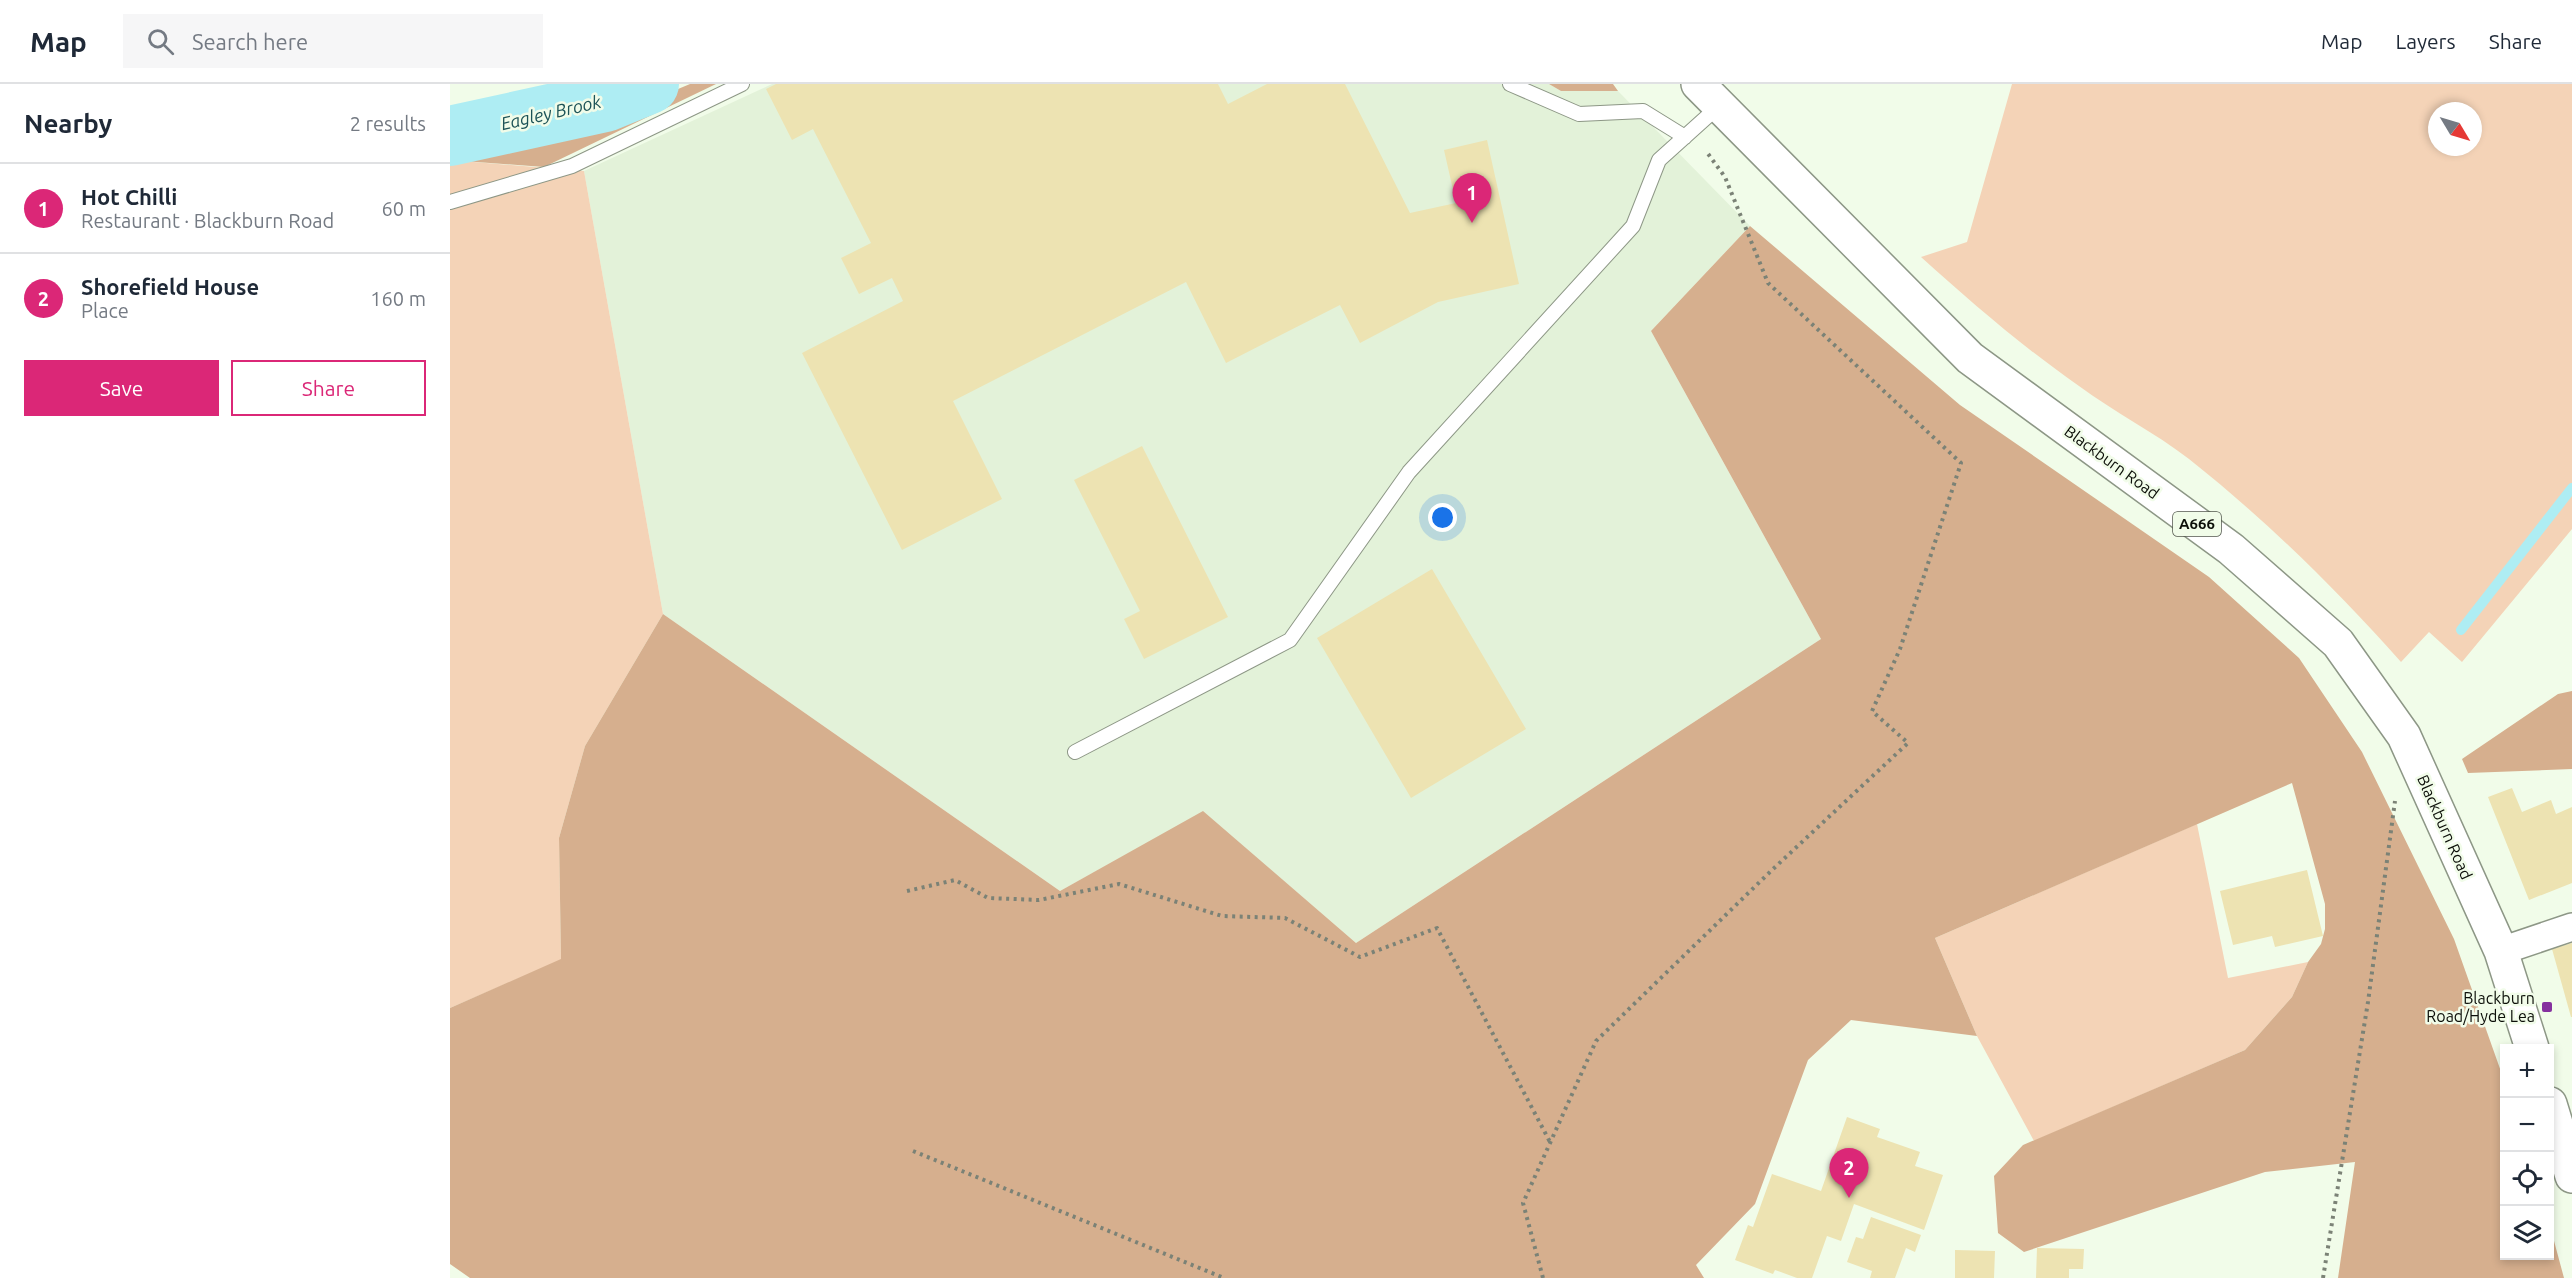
<!DOCTYPE html>
<meta charset="utf-8">
<style>
:root{--surface:#fff;--page:#f6f6f7;--text:#1f2937;--muted:#747a83;--line:#e0e1e3;--accent:#db2777}
body{margin:0;font-family:Ubuntu,sans-serif;background:var(--page);color:var(--text)}
.controls{position:absolute;right:18px;bottom:18px;display:grid;overflow:hidden;border-radius:0px;box-shadow:0 3px 9px #0003}
.controls button{width:54px;height:54px;display:grid;place-items:center;padding:0;border:0;border-bottom:2px solid var(--line);background:var(--surface);color:var(--text);font:30px sans-serif}
.compass{position:absolute;left:1978px;top:18px;width:54px;height:54px;border-radius:50%;background:var(--surface);box-shadow:0 3px 9px #0003;rotate:128deg}
.you{position:absolute;left:993px;top:434px;width:21px;height:21px;margin:-15px;border:4px solid #fff;border-radius:50%;background:#1a73e8;box-shadow:0 0 0 9px #1a73e833}
.badge{display:grid;place-items:center;width:39px;height:39px;border-radius:50%;background:var(--accent);color:#fff;font-size:20px;font-weight:700}
.pin{position:absolute;translate:-50% -50px;filter:drop-shadow(0 2px 3px #0008)}
.pin::after{content:'';position:absolute;top:32px;width:21px;height:18px;background:inherit;clip-path:polygon(0 0,100% 0,50% 100%)}
.list{margin:0;padding:0;list-style:none}
h2{display:flex;justify-content:space-between;align-items:center;height:78px;margin:0;padding:0 24px;font-size:26px}
h2 small{font-size:20px;font-weight:400;color:var(--muted)}
.list li{display:grid;grid-template-columns:39px 1fr auto;gap:18px;align-items:center;box-sizing:border-box;height:90px;padding:0 24px;border-top:2px solid var(--line)}
.list b{display:block;font-size:22px;white-space:nowrap}
.list p{margin:0;font-size:20px;white-space:nowrap;color:var(--muted)}
.list em{font-size:20px;font-style:normal;color:var(--muted)}
.actions{display:flex;gap:12px;padding:18px 24px}
.actions a{flex:1;padding:14px 0;border:2px solid var(--accent);border-radius:0px;text-align:center;font-size:21px;color:var(--accent)}
.actions .main{background:var(--accent);color:#fff}
.icon{flex:none;width:33px;height:33px;fill:none;stroke:currentColor;stroke-width:2;stroke-linecap:round;stroke-linejoin:round}
.map{position:relative;flex:none;width:2122px;height:1194px;overflow:hidden}
header{display:flex;align-items:center;gap:36px;box-sizing:border-box;height:84px;padding:0 30px;background:var(--surface);border-bottom:2px solid var(--line)}
header strong{font-size:28px}
nav{display:flex;gap:33px;margin-inline-start:auto;font-size:21px}
.search{width:420px;height:54px;background:var(--page);display:flex;align-items:center;gap:15px;box-sizing:border-box;padding:0 21px;border-radius:0px;color:var(--muted);font-size:22px}
main{display:flex}
aside{flex:1;background:var(--surface)}
.map>svg:first-child{display:block}
.built{fill:#e3f2d9}
.green{fill:#f4d3b7;fill-rule:evenodd}
.forest{fill:#d6af8e}
.lines{fill:none;stroke-linecap:round;stroke-linejoin:round}
.stream{stroke:#aeedf3;stroke-width:10}
.river{stroke:#aeedf3;stroke-width:60}
.building{fill:#ede3b2}
.service-casing{stroke:#8d9786;stroke-width:16}
.minor-casing{stroke:#8d9786;stroke-width:30}
.trunk-casing{stroke:#8d9786;stroke-width:36}
.path{stroke:#7b8276;stroke-width:4;stroke-dasharray:3 4.5;stroke-linecap:butt}
.service{stroke:#fff;stroke-width:14}
.minor{stroke:#fff;stroke-width:27}
.trunk{stroke:#fff;stroke-width:33}
.poi-dot{fill:#85309e;stroke:#f1fce9;stroke-width:2}
.labels{text-anchor:middle;stroke-width:5;stroke-linejoin:round;paint-order:stroke}
.shield{fill:#f1fce9;stroke:#51564c;stroke-width:1.5}
.shield-label{font-size:15px;font-weight:bold;fill:#0c0f09}
.street-label{font-size:16px;fill:#0c0f09;stroke:#f1fce9}
.poi-label{font-size:16px;fill:#0c0f09;stroke:#f1fce9;text-anchor:end}
.water-label{font-size:18px;font-style:italic;fill:#1c5357;stroke:#f1fce9}
</style>
<header>
<strong>Map</strong>
<div class="search"><svg class="icon" aria-label="search" viewBox="0 0 24 24"><circle cx="10" cy="10" r="6"/><path d="M15 15l6 6"/></svg>Search here</div>
<nav><a>Map</a><a>Layers</a><a>Share</a></nav>
</header>
<main>
<aside>
<h2>Nearby<small>2 results</small></h2>
<ul class="list">
<li><span class="badge">1</span><div><b>Hot Chilli</b><p>Restaurant · Blackburn Road</p></div><em>60 m</em></li>
<li><span class="badge">2</span><div><b>Shorefield House</b><p>Place</p></div><em>160 m</em></li>
</ul>
<div class="actions"><a class="main">Save</a><a>Share</a></div>
</aside>
<div class="map">
<svg width="2122" height="1194" viewBox="0 0 2122 1194">
<rect width="100%" height="100%" fill="#f1fce9"/>
<path class="built" d="M322,0H1099L1111,7H1168L1300,142L1201,247L1371,555L906,859L753,728L610,807L213,530L134,87Z"/>
<path class="green" d="M1562,0H2122V445L2012,578L1979,548L1951,578C1886,505 1816,436 1739,375C1704,348 1664,328 1629,302C1573,263 1522,219 1471,173L1517,158ZM1987,27H2023V63H1987Z
M0,76L134,87L213,530L135,662L109,754L111,876L0,924Z
M1747,740L1778,894L1858,878L1842,913L1795,966L1584,1057L1527,952L1485,854Z"/>
<path class="forest" d="M240,0H266L94,83L0,76V69L159,34Z
M1099,0H1163L1168,7H1111Z
M1300,142L1510,321L1759,493L1849,574L1912,668L2004,855L2054,996V1172H2100V1142L2114,1194H1888L1905,1078L1815,1088L1574,1168L1548,1149L1544,1092L1573,1061L1795,966L1842,913L1858,878L1871,860L1875,845V820L1842,699L1485,854L1527,952L1401,936L1358,976L1305,1120L1246,1181L1254,1194H20L0,1180V924L111,875L109,754L135,662L213,530L610,807L753,727L906,859L1371,555L1201,247Z
M2122,607V685L2018,689L2012,675L2108,610Z"/>
<g class="lines">
<path class="stream" d="M2011,546L2122,404"/>
<path class="river" d="M0,52L155,18L199,0"/>
</g>
<path class="building" d="M326,0H768L778,20L817,0H895L960,129L1006,119L994,66L1037,56L1069,200L988,218L910,259L890,221L776,279L736,198L503,317L552,415L452,466L352,269L453,217L442,194L409,210L391,174L421,159L363,45L342,56L316,5Z
M692,362L778,533L694,575L674,535L690,527L624,396Z
M982,485L1076,645L961,714L867,554Z
M2062,704L2072,728L2101,716L2106,730L2122,723V799L2079,816L2038,713Z
M1857,786L1873,852L1825,863L1822,852L1783,861L1770,807Z
M2122,859V933H2121L2102,865Z
M1397,1033L1430,1045L1427,1053L1470,1068L1465,1082L1493,1091L1474,1146L1404,1120L1391,1157L1377,1152L1362,1194H1347L1325,1186L1323,1190L1285,1176L1298,1141L1303,1143L1322,1090L1371,1107Z
M1421,1133L1471,1151L1465,1168L1456,1164L1445,1194H1420L1422,1187L1397,1178L1406,1153L1413,1155Z
M1587,1164L1634,1165L1633,1185H1619V1194H1586Z
M1505,1166L1545,1167L1544,1194H1505Z"/>
<g class="lines">
<g class="service-casing">
<path id="service" d="M1060,0L1129,30L1193,27L1235,53
M0,118L122,82L292,0
M625,668L840,556L959,388L1183,142L1209,76L1269,22"/>
</g>
<g class="minor-casing">
<path id="minor" d="M2051,867L2122,843"/>
</g>
<g class="trunk-casing">
<path id="trunk" d="M1248,0L1520,274L1781,465L1888,559L1954,652L2051,867L2082,964
M2100,1020L2122,1092"/>
</g>
<path class="path" d="M457,807L505,796L538,814L589,816L669,800L772,832L835,834L910,873L987,844L1100,1058
M463,1067L774,1194
M1093,1194L1073,1119L1146,957L1322,786L1458,659L1422,627L1450,565L1511,379L1318,199L1275,93L1256,67
M1873,1194L1918,918L1945,717"/>
<use href="#service" class="service"/>
<use href="#minor" class="minor"/>
<use href="#trunk" class="trunk"/>
</g>
<rect class="poi-dot" x="2091" y="917" width="12" height="12" rx="3"/>
<g class="labels">
<rect class="shield" x="1723" y="428" width="48" height="24" rx="4.5"/>
<g class="shield-label">
<text x="1747" y="445">A666</text>
</g>
<g class="street-label">
<text transform="translate(1662 378) rotate(36)" y="6">Blackburn Road</text>
<text transform="translate(1995 743) rotate(66)" y="6">Blackburn Road</text>
</g>
<g class="poi-label">
<text x="2085" y="920">Blackburn<tspan x="2085" dy="18">Road/Hyde Lea</tspan></text>
</g>
<g class="water-label">
<text transform="translate(101 29) rotate(-13)" y="6">Eagley Brook</text>
</g>
</g>
</svg>
<div class="controls">
<button>+</button>
<button>−</button>
<button><svg class="icon" aria-label="locate" viewBox="0 0 24 24"><circle cx="12" cy="12" r="6"/><path d="M12 2v4M12 18v4M2 12h4M18 12h4"/></svg></button>
<button><svg class="icon" aria-label="layers" viewBox="0 0 24 24"><path d="M12 4l9 5-9 5-9-5zM3 14l9 5 9-5"/></svg></button>
</div>
<svg class="compass" viewBox="-18 -18 36 36"><path d="M0-13l5 13h-10z" fill="#e53935"/><path d="M0 13l5-13h-10z" fill="#747a83"/></svg>
<div class="you"></div>
<div class="pin badge" style="left:1022px;top:139px">1</div>
<div class="pin badge" style="left:1399px;top:1114px">2</div>
</div>
</main>
